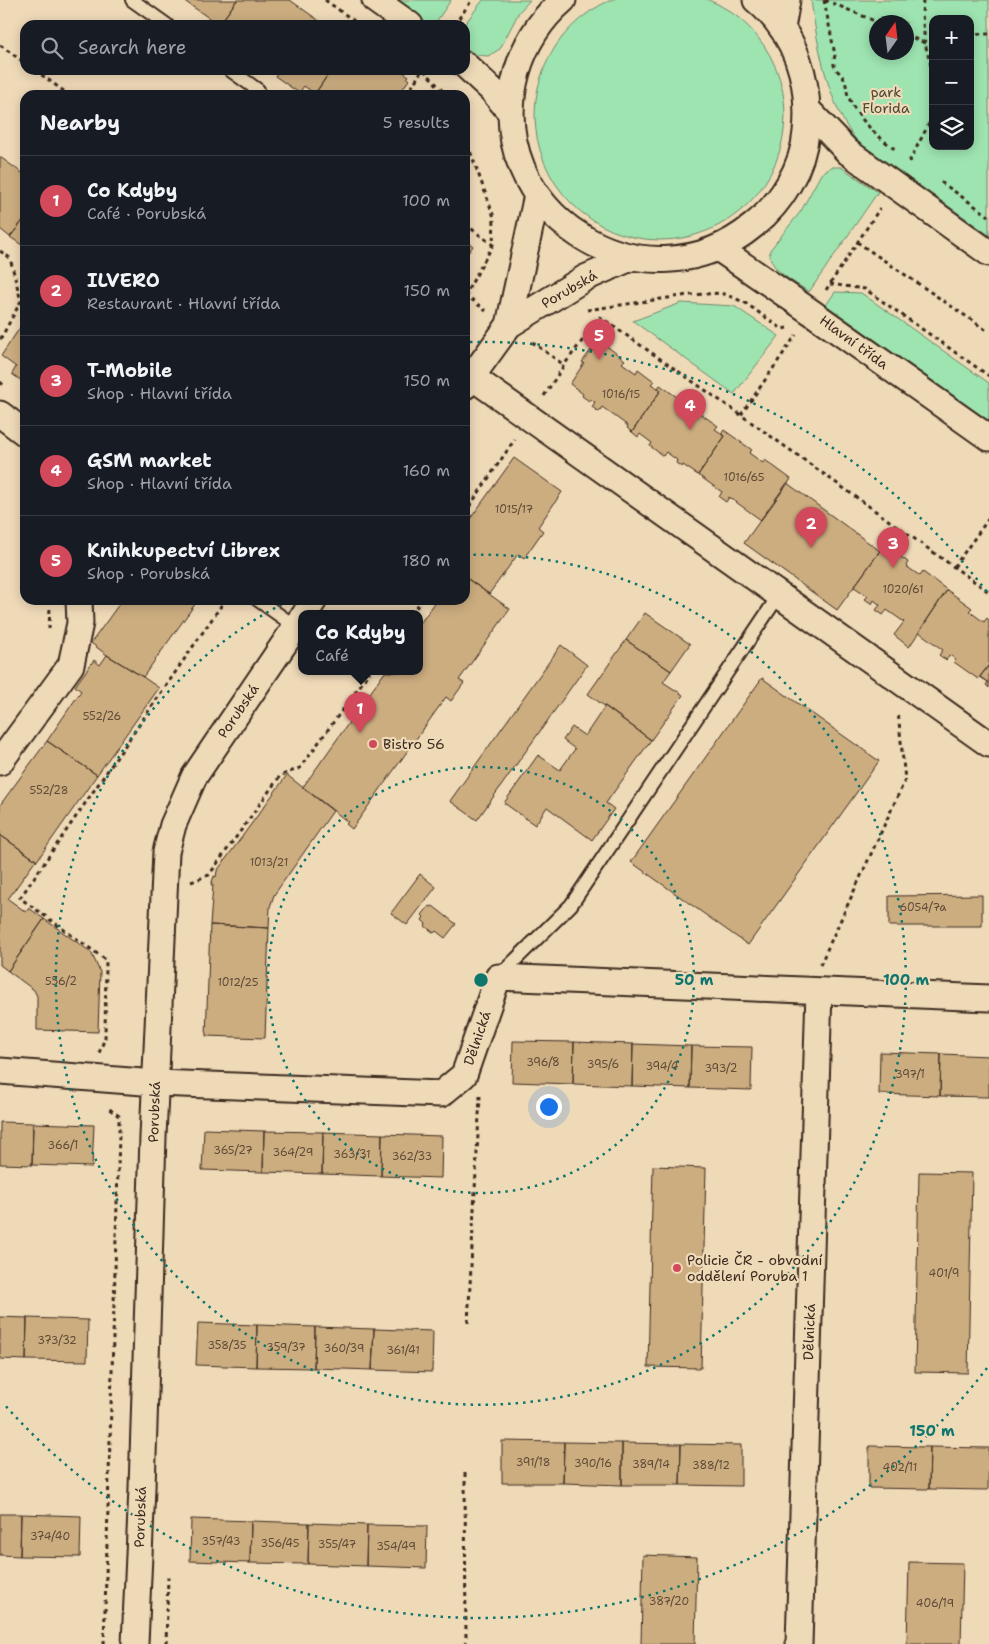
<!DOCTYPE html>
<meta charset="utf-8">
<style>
:root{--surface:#171b24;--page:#242831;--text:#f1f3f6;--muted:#9ea1a6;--line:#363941;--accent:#d1495b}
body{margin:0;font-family:"Shantell Sans",sans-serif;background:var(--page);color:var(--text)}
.controls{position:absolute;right:15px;top:15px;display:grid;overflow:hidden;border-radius:10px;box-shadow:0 2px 12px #0003}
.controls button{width:45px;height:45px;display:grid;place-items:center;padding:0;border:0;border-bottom:1px solid var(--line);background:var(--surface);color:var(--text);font:25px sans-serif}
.compass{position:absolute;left:869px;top:15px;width:45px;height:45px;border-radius:50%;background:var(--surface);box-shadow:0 2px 12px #0003;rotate:14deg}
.you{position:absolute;left:548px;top:1106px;width:18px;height:18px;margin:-12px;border:4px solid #fff;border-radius:50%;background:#1a73e8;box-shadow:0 0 0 8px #1a73e833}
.badge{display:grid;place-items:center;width:32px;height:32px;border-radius:50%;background:var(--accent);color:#fff;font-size:16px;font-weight:700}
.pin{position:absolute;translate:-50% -41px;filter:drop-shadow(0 1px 2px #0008)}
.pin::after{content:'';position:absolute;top:26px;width:18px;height:15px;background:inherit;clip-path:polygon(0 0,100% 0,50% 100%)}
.popup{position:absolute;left:298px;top:610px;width:125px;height:65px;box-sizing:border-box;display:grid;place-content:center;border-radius:10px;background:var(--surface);filter:drop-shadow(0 1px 4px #0005);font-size:16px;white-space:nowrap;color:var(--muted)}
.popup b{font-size:19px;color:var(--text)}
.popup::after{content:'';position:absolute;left:50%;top:100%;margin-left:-10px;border:10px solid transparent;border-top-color:var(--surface)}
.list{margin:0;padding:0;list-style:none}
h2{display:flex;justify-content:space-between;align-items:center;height:65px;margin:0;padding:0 20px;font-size:21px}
h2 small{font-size:16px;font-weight:400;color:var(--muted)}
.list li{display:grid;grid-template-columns:32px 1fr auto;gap:15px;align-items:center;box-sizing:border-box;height:90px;padding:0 20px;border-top:1px solid var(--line)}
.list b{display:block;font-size:19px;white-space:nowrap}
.list p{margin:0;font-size:16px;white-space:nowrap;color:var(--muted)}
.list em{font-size:16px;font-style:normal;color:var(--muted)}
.icon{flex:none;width:28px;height:28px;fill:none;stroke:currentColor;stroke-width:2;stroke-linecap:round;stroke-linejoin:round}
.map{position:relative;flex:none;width:989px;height:1644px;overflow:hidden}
.search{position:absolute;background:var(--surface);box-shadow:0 2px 12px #0003;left:20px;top:20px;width:450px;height:55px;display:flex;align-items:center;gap:12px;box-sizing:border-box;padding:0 18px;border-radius:15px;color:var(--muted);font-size:19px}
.panel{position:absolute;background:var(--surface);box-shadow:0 2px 12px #0003;left:20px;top:90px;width:450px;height:515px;border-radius:15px}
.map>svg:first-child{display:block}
.green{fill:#9ee4b1;stroke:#6c8768;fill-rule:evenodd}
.building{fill:#ccad80;stroke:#3b2a1e}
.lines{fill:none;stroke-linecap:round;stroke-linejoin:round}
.lane-casing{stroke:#3b2a1e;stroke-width:16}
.street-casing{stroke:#3b2a1e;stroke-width:29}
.path{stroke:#3b2a1e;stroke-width:3;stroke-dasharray:4 4;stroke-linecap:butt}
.lane{stroke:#efdab8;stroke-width:12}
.street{stroke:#efdab8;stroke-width:25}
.ring{fill:none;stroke:#0f766e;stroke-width:2.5;stroke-dasharray:2.5 5}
.poi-dot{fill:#d1495b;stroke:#efdab8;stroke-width:2}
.labels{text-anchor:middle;stroke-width:4.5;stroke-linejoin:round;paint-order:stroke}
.number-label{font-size:11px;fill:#5f4b36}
.park-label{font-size:14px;fill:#4a4634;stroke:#efdab8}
.street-label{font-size:14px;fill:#3b2a1e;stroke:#efdab8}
.poi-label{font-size:14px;fill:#3b2a1e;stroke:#efdab8;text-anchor:start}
.centre{fill:#0f766e;stroke:#efdab8;stroke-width:2.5}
.ring-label{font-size:15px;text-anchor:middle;font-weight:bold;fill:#0f766e;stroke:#efdab8;stroke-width:4.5;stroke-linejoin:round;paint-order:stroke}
</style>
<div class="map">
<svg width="989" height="1644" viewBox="0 0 989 1644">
<rect width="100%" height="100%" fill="#efdab8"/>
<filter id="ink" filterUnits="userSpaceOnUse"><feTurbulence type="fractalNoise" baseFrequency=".02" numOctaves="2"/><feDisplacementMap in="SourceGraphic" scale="10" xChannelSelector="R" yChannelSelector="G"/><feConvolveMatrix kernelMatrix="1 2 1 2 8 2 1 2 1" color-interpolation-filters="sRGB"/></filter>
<g filter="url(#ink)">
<path class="green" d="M535 115a125 125 0 1 1 250 0a125 125 0 1 1-250 0Z
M394,0H451L434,25H429Z
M483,0H530L519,12L500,49L488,56L476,55L465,47L464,25Z
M811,0H989V235L857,141C828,106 817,44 811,0ZM933,19H970V146H933ZM906,22V52H876V22Z
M831,167H841L878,192L809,292C795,282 767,270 770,250L801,211L821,174Z
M835,292L861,293L864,295L989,383V421L826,305Z
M681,303L734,306L779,336L734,394L633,321Z"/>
<path class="building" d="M183,0H237L219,25Z
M237,0H290L325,25H219Z
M280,70H331L315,94L304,86L299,93L275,76Z
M331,70H400L409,76L407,78L409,80L398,95H314Z
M0,157L25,175V218L10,237L0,229Z
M25,218V247L10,237Z
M465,240L473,246L465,257Z
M25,320V383L12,374L16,367L1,356Z
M600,341L625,360L622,363L636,373L638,369L654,381L651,384L661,390L632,432L627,428L628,426L602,407L599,412L592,407L595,402L590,399L589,401L582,396L583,394L570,384L584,363L582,362L591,350L592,352Z
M660,385L718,426L715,429L725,436L698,475L683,465L682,467L676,463L677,460L666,452L663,456L650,446L652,443L640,434L638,437L632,432L661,390L658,388Z
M724,430L752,450L749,453L763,463L765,460L791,479L761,520L729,497L726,502L719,497L722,492L698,475L725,436L721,434Z
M514,458L562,492L538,527L543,531L524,558L518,554L489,594L465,577V526Z
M787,483L880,551L837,610L744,543Z
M884,545L908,562L906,566L920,576L923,572L947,590L909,647L894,635L904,622L887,610L883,615L876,610L880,605L874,600L872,604L865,599L868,596L854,587Z
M465,577L510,609L459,680L464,683L451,701L446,697L352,829L346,824L348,822L303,787L385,672H419V625L437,600H465Z
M947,590L972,608L969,611L984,622L987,618L989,620V665L978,679L954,662L956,660L950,655L946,660L939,655L943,650L919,632Z
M122,600H198L143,677L107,655L91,643Z
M645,613L690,644L671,671L626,640Z
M626,640L671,671L663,682L683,695L651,740L588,694Z
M561,645L587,665L477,820L450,801Z
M107,655L143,677L159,688L97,775L47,741L81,691L75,686L94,660L100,665Z
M989,665V688L986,685L988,682L980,677Z
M762,678L879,761L748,945L631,862Z
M605,706L651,740L606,803L614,809L592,840L547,807L535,825L504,803L538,755L560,770L575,749L563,740L572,727L585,736Z
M47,741L97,775L36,862V860L0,835V805Z
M287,775L333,811L274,895L270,907L269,928L210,925L213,885H211L214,876L216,877L217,871Z
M0,835L36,860L8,899L26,912L29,908L44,919L8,971L0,965Z
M420,874L436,887L407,925L391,913Z
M982,895V926H889V896Z
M429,906L431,907L433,906L456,924L445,938L436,931L434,933L425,926L426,924L422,920L424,917L422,915Z
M44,919L91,952L100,972L98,1032L37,1030V996L34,990L8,971Z
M210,925L269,928L265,1038L206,1036Z
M513,1041L574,1042L573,1084L512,1082Z
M574,1042L633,1044L632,1086L573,1084Z
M633,1044L691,1046L690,1088L632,1086Z
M691,1046L752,1047L751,1090L690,1088Z
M880,1052L941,1054L940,1096L879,1094Z
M941,1054L989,1056V1097L940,1096Z
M0,1122L33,1123L32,1165L0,1164Z
M33,1123L94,1125L92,1167L32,1165Z
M204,1129L264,1131L263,1172L202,1170Z
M264,1131L323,1132L322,1174L263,1172Z
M323,1132L382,1134L381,1176L322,1174Z
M382,1134L442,1136L441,1178L381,1176Z
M653,1166L706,1168L701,1368L648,1367Z
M919,1172L972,1173L968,1373L915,1372Z
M0,1317L27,1318L26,1360L0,1359Z
M27,1318L88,1320L87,1361L26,1360Z
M198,1323L257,1325L256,1367L196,1365Z
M257,1325L315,1327L314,1368L256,1367Z
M315,1327L374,1329L372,1370L314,1368Z
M374,1329L433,1331L432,1372L372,1370Z
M502,1441L564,1442L563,1483H502Z
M564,1442L622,1443V1485L563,1483Z
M622,1443L681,1444L680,1485H622Z
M681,1444L741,1445V1486L680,1485Z
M869,1446L930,1447L929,1489L869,1488Z
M930,1447L989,1448L988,1490L929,1489Z
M0,1514H21L20,1556L0,1555Z
M21,1514L81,1516L80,1557L20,1556Z
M191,1519L251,1521L250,1563L190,1561Z
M251,1521L309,1523L308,1564L250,1563Z
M309,1523L367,1525L366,1566L308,1564Z
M367,1525L427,1526L426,1568L366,1566Z
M643,1555L697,1557L695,1644H641Z
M909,1562L963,1563L961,1644H907Z"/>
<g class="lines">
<g class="lane-casing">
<path id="lane" d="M132,0L167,25
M230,70L258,90L257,95
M258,600L296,627
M498,977L571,905L779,595"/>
</g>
<g class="street-casing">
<path id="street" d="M375,0L410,25
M563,0C541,19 525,44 517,72C478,211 643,317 754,225C781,203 803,168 806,132C811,82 796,33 756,0
M782,28L787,0
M465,65L492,90L511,113
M808,110L848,152L989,253
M718,248L811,312L989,438
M509,325L537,195
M472,377L989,744
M465,386L509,325L585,278L633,257
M0,414L25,433
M305,614L314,600
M0,762L71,665L80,623L79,600
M0,1071L156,1083L441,1094L464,1075L498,977L989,998
M135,1644L142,1488L153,1137L166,852L173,825L194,777L301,619
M799,1644L819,991"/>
</g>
<path class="path" d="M325,0L357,23
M824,0L835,55C831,71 838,68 844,79C847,84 846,92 849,98C858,119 877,136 896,150
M825,0L877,22
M923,0L922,14L925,43L933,45
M454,25L472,0
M906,35L925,43L933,74
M970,38L979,34H989
M0,45L25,63
M35,70L69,95
M424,70L446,95
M407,95L422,70
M465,137L494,217L493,245L465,295
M911,162L910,160L933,116
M941,182L989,216
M465,224L493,245
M857,242L989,332
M0,251L10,258L21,301L0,340
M830,284L865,289L989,376
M826,290L880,208
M465,294L486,311
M587,310L688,295L721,293L744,302L782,329L787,328
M532,342L564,365
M0,382L6,387
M544,396L564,365L600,317L741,415L989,592
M741,415L796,335
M465,513L515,439
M954,567L989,518
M411,614L422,600
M49,629L50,607
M191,882L209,875L280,776L300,768L370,672
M820,965L905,780L898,712
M99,1053L105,1038L106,960L20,898L225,600
M468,1323L480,1096
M465,1473L466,1644
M104,1644L119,1135V1116L108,1108
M166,1644L168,1577"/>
<use href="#lane" class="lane"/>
<use href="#street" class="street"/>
</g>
</g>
<g class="ring">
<circle cx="481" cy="980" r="213"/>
<path d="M466 555A425 425 0 1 1 288 601"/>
<path d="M987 1368A638 638 0 0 1 3 1403M470 342A638 638 0 0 1 987 592"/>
</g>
<g class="poi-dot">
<circle cx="373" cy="744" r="5"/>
<circle cx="677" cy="1268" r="5"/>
</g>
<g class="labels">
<g class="number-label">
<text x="621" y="398">1016/15</text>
<text x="744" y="481">1016/65</text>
<text x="514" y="513">1015/17</text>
<text x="903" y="593">1020/61</text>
<text x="102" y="720">552/26</text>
<text x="49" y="794">552/28</text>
<text x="269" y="866">1013/21</text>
<text x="923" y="911">6054/7a</text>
<text x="61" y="985">556/2</text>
<text x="238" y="986">1012/25</text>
<text x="543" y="1066">396/8</text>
<text x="603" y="1068">395/6</text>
<text x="662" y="1070">394/4</text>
<text x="721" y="1072">393/2</text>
<text x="910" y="1078">397/1</text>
<text x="63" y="1149">366/1</text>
<text x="233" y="1154">365/27</text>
<text x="293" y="1156">364/29</text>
<text x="352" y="1158">363/31</text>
<text x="412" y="1160">362/33</text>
<text x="944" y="1277">401/9</text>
<text x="57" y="1344">373/32</text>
<text x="227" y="1349">358/35</text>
<text x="286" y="1351">359/37</text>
<text x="344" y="1352">360/39</text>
<text x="403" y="1354">361/41</text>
<text x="533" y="1466">391/18</text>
<text x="593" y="1467">390/16</text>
<text x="651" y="1468">389/14</text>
<text x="711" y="1469">388/12</text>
<text x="900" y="1471">402/11</text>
<text x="50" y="1540">374/40</text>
<text x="221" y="1545">357/43</text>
<text x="280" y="1547">356/45</text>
<text x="337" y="1548">355/47</text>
<text x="396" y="1550">354/49</text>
<text x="669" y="1605">387/20</text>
<text x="935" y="1607">406/19</text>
</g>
<g class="park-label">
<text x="886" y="97">park<tspan x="886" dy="16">Florida</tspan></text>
</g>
<g class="street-label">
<text transform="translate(569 289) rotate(-30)" y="5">Porubská</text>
<text transform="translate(854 342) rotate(36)" y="5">Hlavní třída</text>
<text transform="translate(238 711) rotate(-56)" y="5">Porubská</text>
<text transform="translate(477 1038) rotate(-71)" y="5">Dělnická</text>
<text transform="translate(154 1112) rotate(-88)" y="5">Porubská</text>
<text transform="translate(809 1332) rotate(-88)" y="5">Dělnická</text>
<text transform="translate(140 1517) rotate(-88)" y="5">Porubská</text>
</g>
<g class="poi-label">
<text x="383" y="749">Bistro 56</text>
<text x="687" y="1265">Policie ČR - obvodní<tspan x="687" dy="16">oddělení Poruba 1</tspan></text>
</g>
</g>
<circle cx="481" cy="980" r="8" class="centre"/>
<g class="ring-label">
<text x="694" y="985">50 m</text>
<text x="906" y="985">100 m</text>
<text x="932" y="1436">150 m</text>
</g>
</svg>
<div class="controls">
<button>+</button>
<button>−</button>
<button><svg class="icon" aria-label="layers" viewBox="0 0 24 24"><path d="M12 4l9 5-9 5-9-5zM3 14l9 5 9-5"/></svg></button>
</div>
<svg class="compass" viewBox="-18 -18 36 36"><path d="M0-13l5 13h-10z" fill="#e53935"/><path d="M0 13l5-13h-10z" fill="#9ea1a6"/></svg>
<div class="you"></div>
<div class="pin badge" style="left:360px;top:733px">1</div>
<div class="popup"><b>Co Kdyby</b>Café</div>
<div class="pin badge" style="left:811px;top:548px">2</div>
<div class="pin badge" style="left:893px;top:568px">3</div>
<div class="pin badge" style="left:690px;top:430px">4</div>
<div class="pin badge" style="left:599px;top:360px">5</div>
<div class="search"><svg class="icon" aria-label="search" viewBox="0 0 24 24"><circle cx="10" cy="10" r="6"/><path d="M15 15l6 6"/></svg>Search here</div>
<section class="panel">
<h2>Nearby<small>5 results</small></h2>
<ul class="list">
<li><span class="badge">1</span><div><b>Co Kdyby</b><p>Café · Porubská</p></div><em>100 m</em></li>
<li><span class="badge">2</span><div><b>ILVERO</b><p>Restaurant · Hlavní třída</p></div><em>150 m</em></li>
<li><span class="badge">3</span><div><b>T-Mobile</b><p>Shop · Hlavní třída</p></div><em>150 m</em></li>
<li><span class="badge">4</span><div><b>GSM market</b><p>Shop · Hlavní třída</p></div><em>160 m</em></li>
<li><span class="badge">5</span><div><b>Knihkupectví Librex</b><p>Shop · Porubská</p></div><em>180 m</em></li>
</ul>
</section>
</div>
